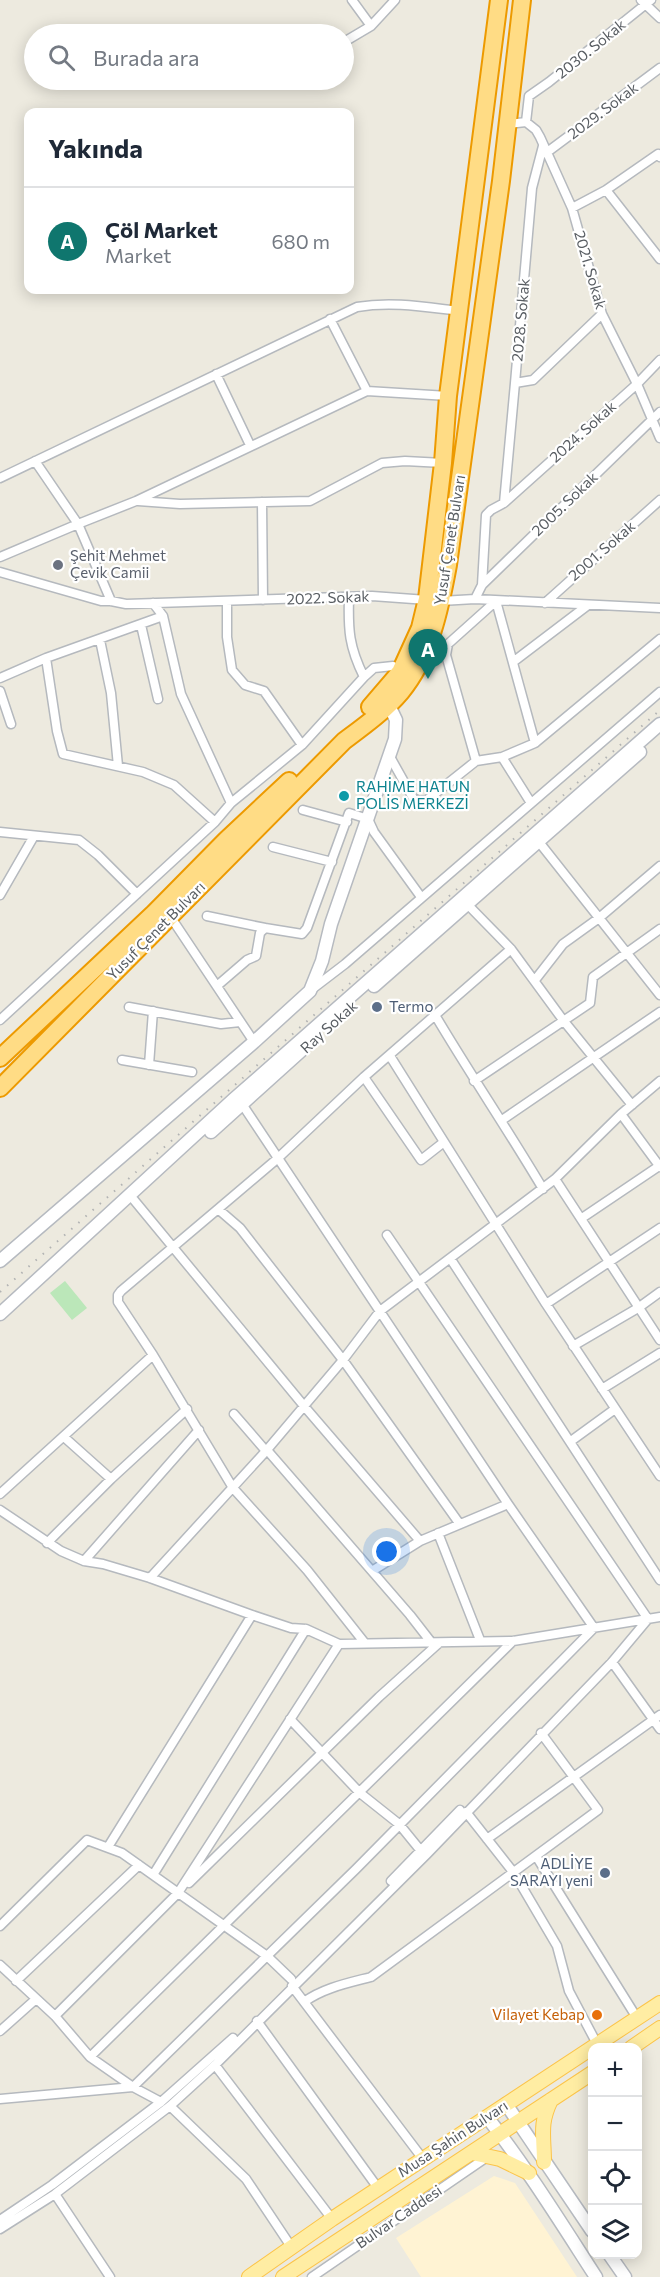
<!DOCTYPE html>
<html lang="tr">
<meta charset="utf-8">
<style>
:root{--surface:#fff;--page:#f6f6f7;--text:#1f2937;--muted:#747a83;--line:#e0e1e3;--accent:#0f766e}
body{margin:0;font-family:Commissioner,sans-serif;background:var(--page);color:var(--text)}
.controls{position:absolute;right:18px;bottom:18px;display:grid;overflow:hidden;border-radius:12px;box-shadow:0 3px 15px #0003}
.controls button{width:54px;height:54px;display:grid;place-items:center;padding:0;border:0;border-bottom:2px solid var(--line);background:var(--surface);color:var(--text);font:30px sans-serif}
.you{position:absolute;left:387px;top:1552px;width:21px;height:21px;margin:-15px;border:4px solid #fff;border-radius:50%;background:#1a73e8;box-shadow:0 0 0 9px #1a73e833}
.badge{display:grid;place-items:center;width:39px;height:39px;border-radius:50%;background:var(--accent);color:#fff;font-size:20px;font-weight:700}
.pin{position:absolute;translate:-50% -50px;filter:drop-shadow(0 2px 3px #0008)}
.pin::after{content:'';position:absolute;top:32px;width:21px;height:18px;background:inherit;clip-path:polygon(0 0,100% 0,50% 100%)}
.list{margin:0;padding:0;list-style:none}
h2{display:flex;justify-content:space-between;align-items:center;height:78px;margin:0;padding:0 24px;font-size:26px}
h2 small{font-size:20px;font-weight:400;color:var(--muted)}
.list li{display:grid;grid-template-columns:39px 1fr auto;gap:18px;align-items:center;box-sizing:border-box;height:108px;padding:0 24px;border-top:2px solid var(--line)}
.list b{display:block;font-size:22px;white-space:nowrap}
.list p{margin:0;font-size:20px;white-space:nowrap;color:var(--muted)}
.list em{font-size:20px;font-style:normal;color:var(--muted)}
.icon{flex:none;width:33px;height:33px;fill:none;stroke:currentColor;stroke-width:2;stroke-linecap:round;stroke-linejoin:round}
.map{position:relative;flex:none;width:660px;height:2277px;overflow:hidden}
.search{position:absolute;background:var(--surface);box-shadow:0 3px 15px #0003;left:24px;top:24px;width:330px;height:66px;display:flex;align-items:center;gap:15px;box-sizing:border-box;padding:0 21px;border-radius:33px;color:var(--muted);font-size:22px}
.panel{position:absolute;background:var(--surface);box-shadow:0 3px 15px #0003;left:24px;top:108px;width:330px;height:186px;border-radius:12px}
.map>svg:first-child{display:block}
.commercial{fill:#fff3d3}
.pitch{fill:#bbe7b9}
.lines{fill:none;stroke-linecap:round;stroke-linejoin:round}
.street-casing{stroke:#b5b9be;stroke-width:11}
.secondary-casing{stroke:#b6bac0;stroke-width:15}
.primary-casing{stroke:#fcc449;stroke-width:16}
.highway-casing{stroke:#ed9a00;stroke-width:20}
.street{stroke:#fff;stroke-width:8}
.secondary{stroke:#fff;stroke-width:12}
.primary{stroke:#ffeda3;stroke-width:14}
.highway{stroke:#ffdc85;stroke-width:16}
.rail{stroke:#b2b3b3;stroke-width:2;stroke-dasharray:1.5 8;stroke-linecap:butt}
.worship-dot{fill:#6b7280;stroke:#fff;stroke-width:2}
.culture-dot{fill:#0f9aa8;stroke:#fff;stroke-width:2}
.service-dot{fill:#5c6f8a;stroke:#fff;stroke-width:2}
.food-dot{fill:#e8710a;stroke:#fff;stroke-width:2}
.labels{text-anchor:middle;stroke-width:4.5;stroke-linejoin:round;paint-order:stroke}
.street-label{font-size:15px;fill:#585d62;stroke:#fff}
.worship-label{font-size:15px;fill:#5b616d;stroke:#fff;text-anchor:start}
.culture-label{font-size:15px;fill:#0d838f;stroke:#fff;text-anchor:start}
.service-label{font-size:15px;fill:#4e5e75;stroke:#fff;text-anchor:start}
.food-label{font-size:15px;fill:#c56008;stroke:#fff;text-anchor:end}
</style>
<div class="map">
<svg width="660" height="2277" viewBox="0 0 660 2277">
<rect width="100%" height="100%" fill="#edeadf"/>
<path class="commercial" d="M494,2176L515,2183L577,2277H421L396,2238Z"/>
<path class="pitch" d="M65,1281L87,1308L72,1320L50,1293Z"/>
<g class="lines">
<g class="street-casing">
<path id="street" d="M352,0L371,26
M641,0L660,18
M344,42L371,26L395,0
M526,122L529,96L549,82L651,0
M508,124L526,122L536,130L540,137L572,208L602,314L637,384L660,438
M543,146L532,188L515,383L533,380L602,314
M546,153L660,68
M606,190L660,259
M572,208L606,190L658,154L660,157
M330,319L367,391
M216,374L250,445
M0,478L357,307C392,301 425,307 459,311
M138,501L180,504L310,501L382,463L405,461L443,463
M262,502L263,600
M504,503L637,384L660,360
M0,557L78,524L35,461
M0,572L101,601H111L126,604L372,596L441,601L475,599L660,608
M482,585L486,515L491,510L504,503L515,383
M349,597C348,630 349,647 364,677
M475,599L482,585L660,412
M111,601L78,524L136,501L367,391L448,396
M227,601V637L232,670L245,685L264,691L302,745
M545,603L660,500
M163,616L181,694L231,803
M141,625L158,699
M100,640L111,693L118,766
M46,658L57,731L63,754L143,772L174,785L215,822
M513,662L588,605
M0,678L46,658L163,616L153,603
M0,691L11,724
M389,755L413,798L419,801L427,800L476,761L502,757L535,743L660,639
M502,757L531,803
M476,761L446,655L448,644L496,601L535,743
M303,810L347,822
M0,832L79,840L98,855L137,894
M539,842L660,995
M273,847L332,862
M0,895L34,836
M468,905L511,949L563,1020L632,1105
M170,916L254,1042
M207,916L265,928
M535,980L563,944L599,918L660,866
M218,985L247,960L256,956L260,933L265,928L302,934L307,928L349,813L368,819L374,832L421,897
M311,990L345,964L660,692
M129,1007L221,1024L240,1022
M435,1015C470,1074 508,1130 543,1189
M0,1020L215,822L231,803L302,745L364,677L374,668L393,666
M390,1056L546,1304L660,1476
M122,1060L192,1072
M149,1065L153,1011
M364,1077L421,1160L444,1142
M474,1081L590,1003L593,977L660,929
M621,1114L660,1167
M502,1120L660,1012
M555,1179L660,1340
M134,1200L304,1406L420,1541
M218,1209L277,1159L364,1077L511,949
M582,1218L659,1166
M450,1258L660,1580
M546,1304L660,1228
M573,1346L638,1308L660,1292
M602,1389L660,1353
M234,1414L266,1451
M64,1437L111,1479
M571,1441L615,1409
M267,1450L410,1615L431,1642
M0,1494L153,1355
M0,1510L61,1551L84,1561L103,1564L150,1578L252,1615L291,1628L306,1629L339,1644L513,1641L660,1617
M438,1533L480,1640
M47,1543L111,1479L187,1409
M84,1561L199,1430
M372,1571L420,1541L508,1504
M150,1578L266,1451L343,1360L380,1311L555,1179L621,1114L660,1081
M364,1642L307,1570L233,1488L153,1355L118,1302V1295L121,1291L218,1209L240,1228L343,1360L459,1523
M612,1662L660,1729
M290,1719L360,1793L399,1824L421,1851
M466,1812L514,1873L557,1946L569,1991L597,2044
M487,1839L660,1715
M108,1847L252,1615
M536,1856L637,2018
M153,1875L306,1629
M391,1881L460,1810
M189,1883L379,1697L439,1643
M0,1926L87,1840L122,1853L267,1956L291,1979
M0,1965L55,2016L90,2057L133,2087L356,1869L594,1628L508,1504L242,1104
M16,1981L139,1865
M292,1986L423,2159
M304,2002C323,1988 348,1983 371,1977L598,1810L541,1733
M55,2016L178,1893L339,1644
M257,2021L378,2188
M0,2031L36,1999
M90,2057L513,1641
M215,2065L332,2219
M0,2099L133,2087L161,2102
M170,2106L246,2179L292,2248
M55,2194L110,2277
M0,2220L52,2185L161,2102L233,2038
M0,2229L55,2194L170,2106L215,2065L427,1854L612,1662L648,1619L387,1235
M312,2277L487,2157"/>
</g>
<g class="secondary-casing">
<path id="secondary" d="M374,986L640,752
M211,1132L303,1049
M0,1261L254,1042L310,991L322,961L331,924L395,739L396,720L385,697
M0,1314L234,1099L660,724
M506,2104L592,2231
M487,2117C527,2168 561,2223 596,2277
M609,2254L625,2277"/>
</g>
<g class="primary-casing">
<path id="primary" d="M631,2048L660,2028
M472,2153L500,2159L529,2173
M544,2162C544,2137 539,2124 551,2100
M249,2277L332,2219L660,2003
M283,2277L592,2073"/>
</g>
<g class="highway-casing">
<path id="highway" d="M370,707L400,672L420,628L427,599L443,463L448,396L499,0
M0,1058L154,913L226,840L289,781
M0,1088L344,741C364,726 385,711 401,692C430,657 440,609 448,565L501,181L522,0"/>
</g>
<use href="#street" class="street"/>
<use href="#secondary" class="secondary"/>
<use href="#primary" class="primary"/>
<use href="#highway" class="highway"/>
<path class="rail" d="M0,1292L660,710"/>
</g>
<circle class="worship-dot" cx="58" cy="565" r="6"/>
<circle class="culture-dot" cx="344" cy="796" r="6"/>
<g class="service-dot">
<circle cx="377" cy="1007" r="6"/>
<circle cx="605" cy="1873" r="6"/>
</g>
<circle class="food-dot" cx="597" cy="2015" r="6"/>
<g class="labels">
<g class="street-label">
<text transform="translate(591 49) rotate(-39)" y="5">2030. Sokak</text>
<text transform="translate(603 111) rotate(-37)" y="5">2029. Sokak</text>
<text transform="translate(590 270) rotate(74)" y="5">2021. Sokak</text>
<text transform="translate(521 320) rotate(-85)" y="5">2028. Sokak</text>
<text transform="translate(583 432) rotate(-42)" y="5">2024. Sokak</text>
<text transform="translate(565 504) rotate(-44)" y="5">2005. Sokak</text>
<text transform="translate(450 540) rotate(-81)" y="5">Yusuf Çenet Bulvarı</text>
<text transform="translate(602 551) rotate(-41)" y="5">2001. Sokak</text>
<text transform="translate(328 598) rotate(-2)" y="5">2022. Sokak</text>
<text transform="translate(156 931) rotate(-45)" y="5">Yusuf Çenet Bulvarı</text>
<text transform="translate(329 1027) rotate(-42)" y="5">Ray Sokak</text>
<text transform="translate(453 2139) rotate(-33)" y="5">Musa Şahin Bulvarı</text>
<text transform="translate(399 2217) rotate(-34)" y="5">Bulvar Caddesi</text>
</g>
<g class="worship-label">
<text x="70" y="561">Şehit Mehmet<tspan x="70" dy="17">Çevik Camii</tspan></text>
</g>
<g class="culture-label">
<text x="356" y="792">RAHİME HATUN<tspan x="356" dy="17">POLİS MERKEZİ</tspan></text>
</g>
<g class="service-label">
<text x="389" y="1012">Termo</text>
<text x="593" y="1869" text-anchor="end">ADLİYE<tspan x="593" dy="17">SARAYI yeni</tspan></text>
</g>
<g class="food-label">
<text x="585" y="2020">Vilayet Kebap</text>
</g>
</g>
</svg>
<div class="controls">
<button>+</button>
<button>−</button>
<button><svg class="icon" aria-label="locate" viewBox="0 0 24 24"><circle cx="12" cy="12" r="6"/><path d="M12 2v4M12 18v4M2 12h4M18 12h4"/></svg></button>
<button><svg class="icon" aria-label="layers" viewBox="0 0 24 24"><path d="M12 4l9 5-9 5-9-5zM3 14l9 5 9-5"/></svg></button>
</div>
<div class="you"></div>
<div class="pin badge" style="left:428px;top:679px">A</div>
<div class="search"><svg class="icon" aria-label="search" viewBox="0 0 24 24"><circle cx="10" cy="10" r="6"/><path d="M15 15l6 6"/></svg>Burada ara</div>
<section class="panel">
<h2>Yakında<small></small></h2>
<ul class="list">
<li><span class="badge">A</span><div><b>Çöl Market</b><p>Market</p></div><em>680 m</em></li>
</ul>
</section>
</div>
